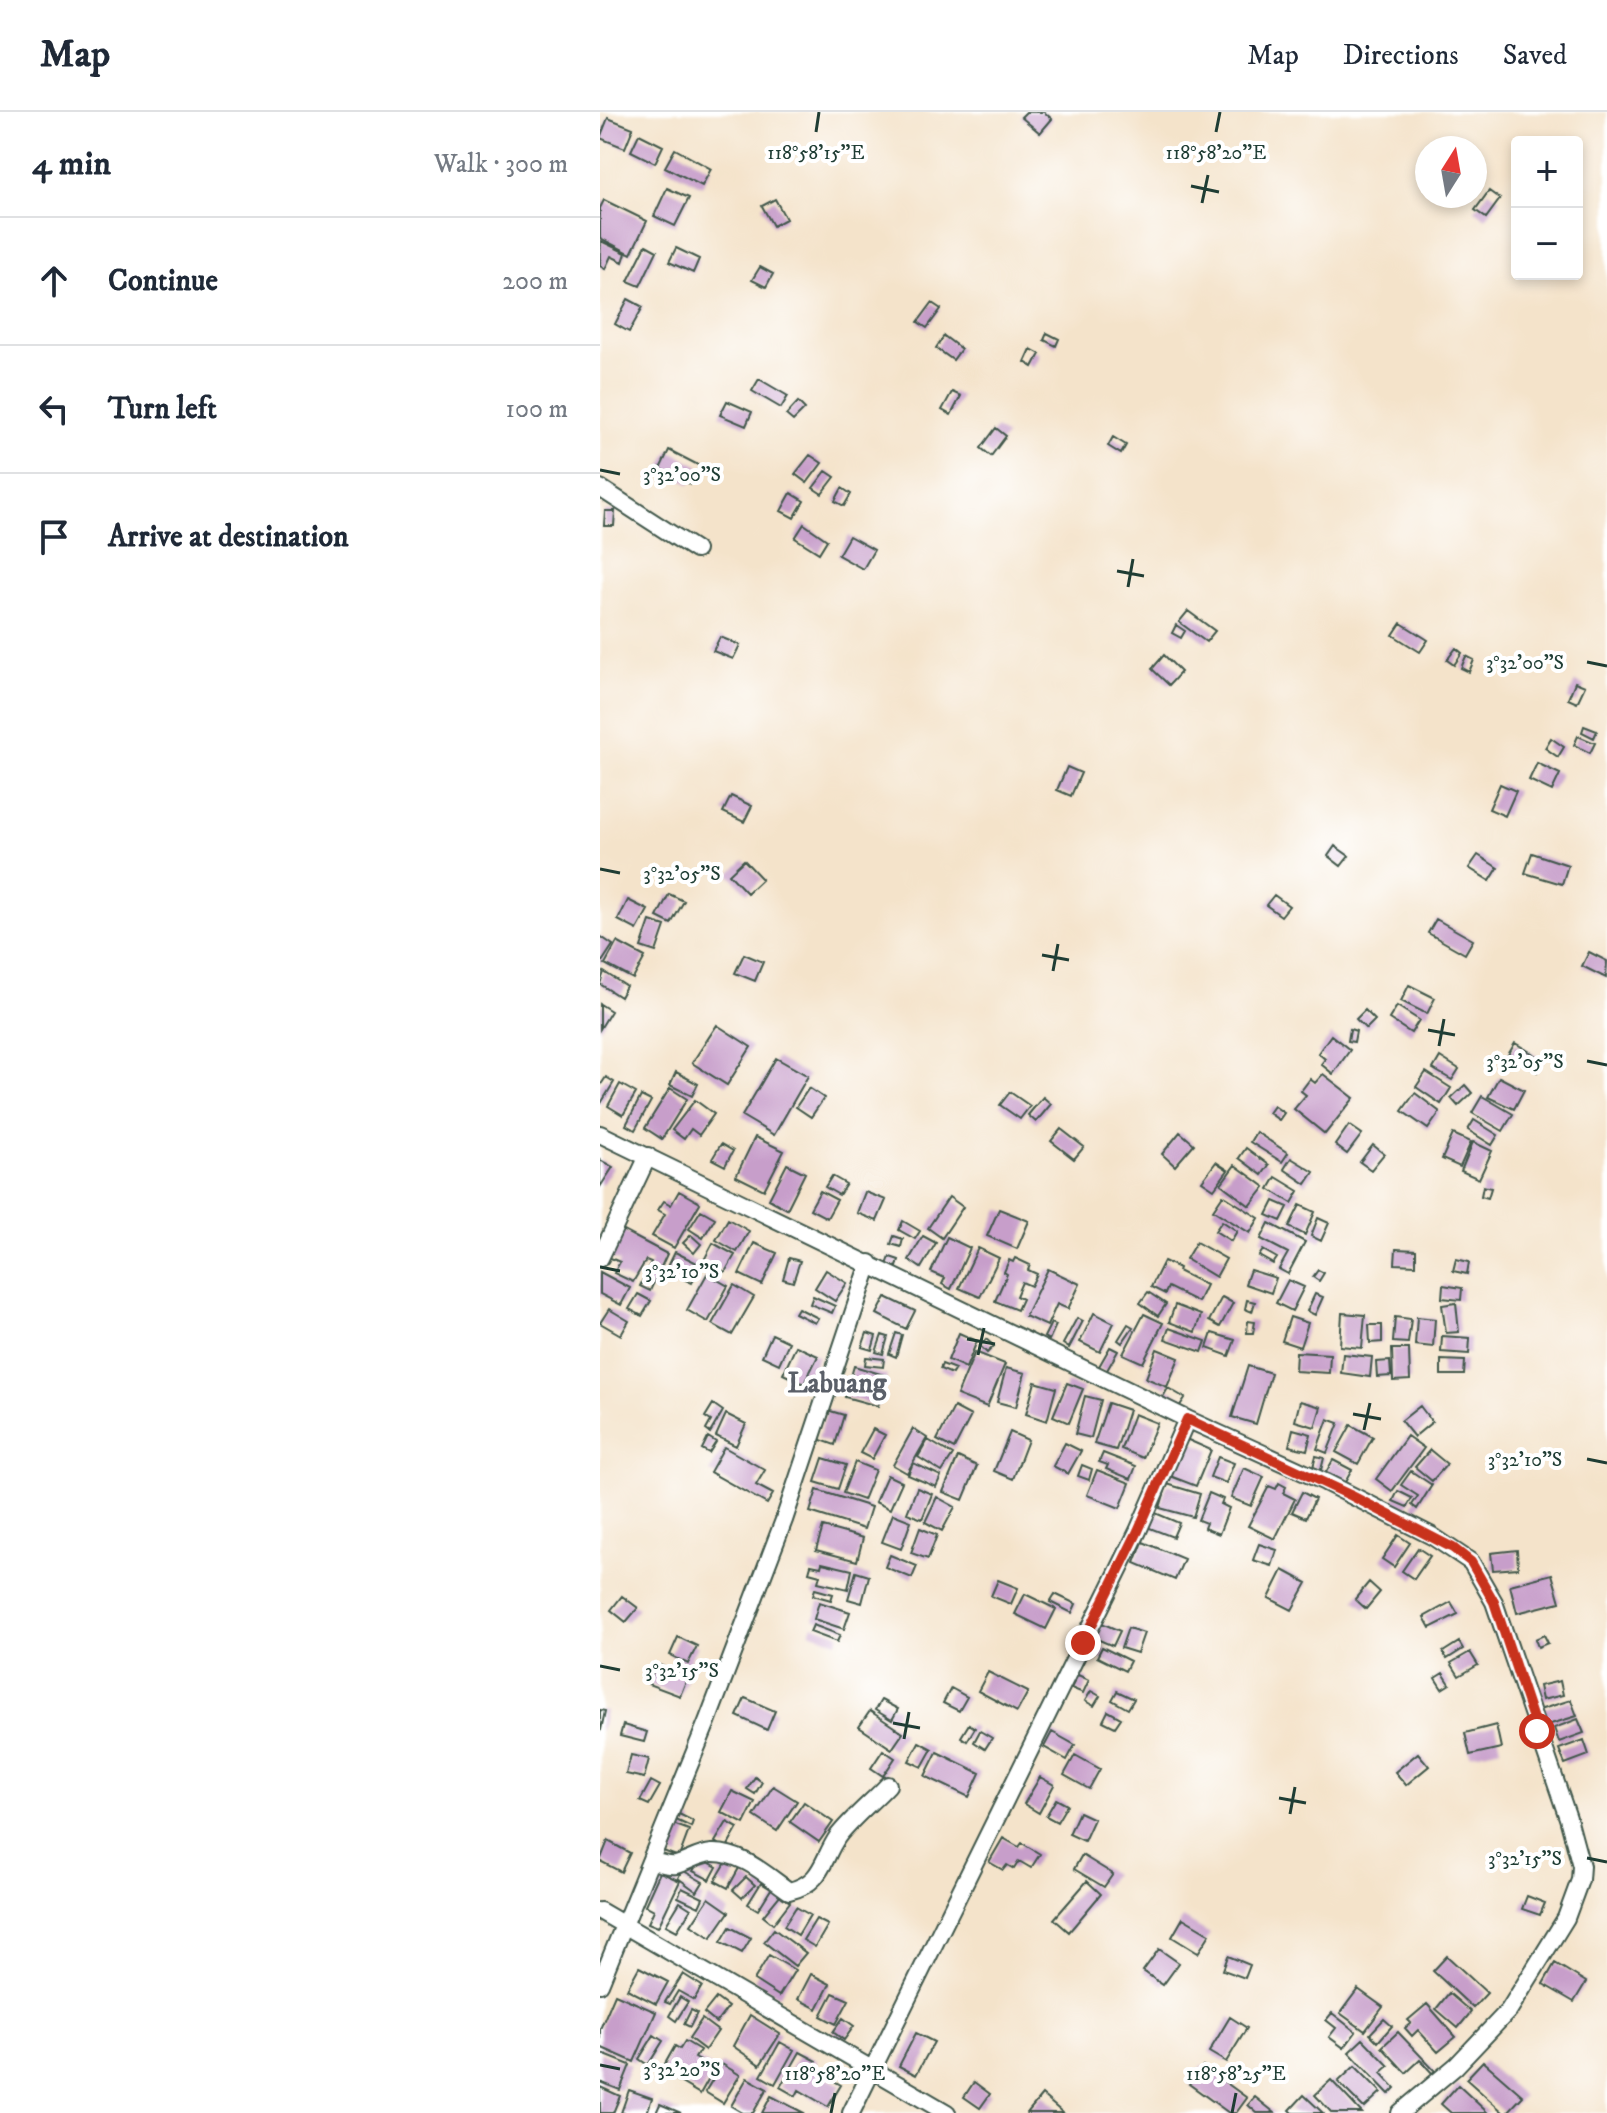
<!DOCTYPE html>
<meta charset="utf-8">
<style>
:root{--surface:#fff;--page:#f6f6f7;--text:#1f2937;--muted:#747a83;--line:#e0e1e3}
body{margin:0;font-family:"IM FELL DW Pica",serif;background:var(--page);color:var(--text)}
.controls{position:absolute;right:24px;top:24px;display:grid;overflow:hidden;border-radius:8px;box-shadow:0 4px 12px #0003}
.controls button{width:72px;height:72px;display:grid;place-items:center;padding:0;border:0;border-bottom:2px solid var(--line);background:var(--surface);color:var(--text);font:40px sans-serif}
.compass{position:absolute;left:815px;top:24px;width:72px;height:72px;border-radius:50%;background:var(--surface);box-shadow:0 4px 12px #0003;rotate:11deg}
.stop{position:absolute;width:24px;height:24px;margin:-18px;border:6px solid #c8321e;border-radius:50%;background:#fff}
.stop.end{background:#c8321e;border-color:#fff;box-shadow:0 2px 8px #0008}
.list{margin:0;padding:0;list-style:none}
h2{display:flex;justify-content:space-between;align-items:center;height:104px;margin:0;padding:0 32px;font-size:34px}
h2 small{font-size:26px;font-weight:400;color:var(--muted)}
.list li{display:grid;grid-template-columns:52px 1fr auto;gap:24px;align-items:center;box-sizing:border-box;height:128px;padding:0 32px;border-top:2px solid var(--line)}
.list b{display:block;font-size:30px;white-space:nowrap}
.list em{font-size:26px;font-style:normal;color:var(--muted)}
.icon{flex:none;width:44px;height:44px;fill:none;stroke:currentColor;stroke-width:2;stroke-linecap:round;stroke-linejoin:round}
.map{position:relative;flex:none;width:1007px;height:2001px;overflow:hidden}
header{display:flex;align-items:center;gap:48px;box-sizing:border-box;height:112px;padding:0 40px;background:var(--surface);border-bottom:2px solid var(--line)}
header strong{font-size:38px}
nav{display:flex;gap:44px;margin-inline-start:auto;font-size:28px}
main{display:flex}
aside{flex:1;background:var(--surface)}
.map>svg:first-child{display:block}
.building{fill:#c79eca}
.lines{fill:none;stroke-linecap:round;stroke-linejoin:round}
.street-casing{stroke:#3f564a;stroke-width:20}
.street{stroke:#fff;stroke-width:16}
.route{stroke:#c8321e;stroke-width:10}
.ticks{fill:none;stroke:#1f3d34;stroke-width:3}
.labels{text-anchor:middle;stroke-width:8;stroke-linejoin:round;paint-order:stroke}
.quarter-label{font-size:28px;font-weight:bold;fill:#5a5f68;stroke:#fff}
.ticks-label{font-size:20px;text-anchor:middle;fill:#1f3d34;stroke:#fff;stroke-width:8;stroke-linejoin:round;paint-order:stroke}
</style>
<header>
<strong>Map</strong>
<nav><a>Map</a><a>Directions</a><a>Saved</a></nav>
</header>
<main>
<aside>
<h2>4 min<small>Walk · 300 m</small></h2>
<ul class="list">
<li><svg class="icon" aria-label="ahead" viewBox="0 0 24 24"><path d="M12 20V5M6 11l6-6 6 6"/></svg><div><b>Continue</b></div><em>200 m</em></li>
<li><svg class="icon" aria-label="left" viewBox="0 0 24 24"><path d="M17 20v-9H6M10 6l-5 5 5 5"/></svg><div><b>Turn left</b></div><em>100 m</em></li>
<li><svg class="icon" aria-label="arrive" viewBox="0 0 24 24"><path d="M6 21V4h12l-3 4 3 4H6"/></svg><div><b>Arrive at destination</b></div></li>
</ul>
</aside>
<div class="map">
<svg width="1007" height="2001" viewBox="0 0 1007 2001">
<rect width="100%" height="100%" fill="#fff"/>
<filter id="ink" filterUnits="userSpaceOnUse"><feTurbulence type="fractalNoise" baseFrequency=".0125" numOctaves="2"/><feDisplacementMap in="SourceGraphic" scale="16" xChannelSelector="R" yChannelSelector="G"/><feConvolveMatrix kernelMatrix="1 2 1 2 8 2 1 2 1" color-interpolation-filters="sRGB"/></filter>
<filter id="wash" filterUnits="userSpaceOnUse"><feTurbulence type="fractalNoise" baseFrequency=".006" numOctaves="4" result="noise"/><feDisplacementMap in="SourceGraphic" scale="32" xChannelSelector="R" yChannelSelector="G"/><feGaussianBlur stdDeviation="1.8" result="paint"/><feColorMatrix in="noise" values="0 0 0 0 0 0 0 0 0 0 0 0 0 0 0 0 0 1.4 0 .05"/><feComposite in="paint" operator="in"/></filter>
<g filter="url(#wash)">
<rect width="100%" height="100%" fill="#f4e3ca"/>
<g id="blocks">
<path class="building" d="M426,0H444L452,7L440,21L421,5Z
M8,6L33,16L25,36L0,26Z
M39,22L63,34L55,51L31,39Z
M75,37L111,57L102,74L65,55Z
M67,76L89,86L75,114L54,104Z
M889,79L900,87L886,106L875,98Z
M175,87L186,107L173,114L162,94Z
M4,88L47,109L31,142L0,126V96Z
M1,129L26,141L23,150L11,144L5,157L0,154Z
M46,133L57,139L40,174L28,169Z
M76,136L99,147L93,161L69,150Z
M160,155L173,162L166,175L152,168Z
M28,187L43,195L29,220L15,212Z
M332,191L341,197L327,216L318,210Z
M447,221L459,227L456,234L444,228Z
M344,224L361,237L353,248L336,236Z
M431,237L440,242L433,255L425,250Z
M159,267L188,284L181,296L152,279Z
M352,280L361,284L351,303L342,298Z
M127,289L152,300L146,314L120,303Z
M198,290L205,297L193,309L186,303Z
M396,316L406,324L391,344L381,336Z
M513,325L526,333L521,342L508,334Z
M69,338L100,354L90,372L60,357Z
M210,343L222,351L207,371L195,362Z
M226,359L235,365L222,382L213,376Z
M242,376L251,382L244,394L235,389Z
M191,381L204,389L194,406L181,399Z
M5,399H15L14,414H4Z
M204,412L227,428L219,441L195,426Z
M249,424L274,438L263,457L238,443Z
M588,499L615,519L606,530L579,510Z
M801,511L828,528L820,540L793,523Z
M576,513L585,519L581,526L572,521Z
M120,525L140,533L133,547L113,539Z
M856,536L862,541L854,553L847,548Z
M564,543L581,560L569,573L552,557Z
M866,544L874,548L869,560L861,556Z
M975,570L985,574L977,591L968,587Z
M984,614L997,619L994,626L982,620Z
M978,624L995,631L990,641L974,633Z
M951,626L964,635L958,645L945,636Z
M937,651L960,662L952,679L929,668Z
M467,655L481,661L471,684L457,678Z
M900,672L916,679L905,704L889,697Z
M131,684L152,694L144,710L123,700Z
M735,734L749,744L741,754L728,744Z
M932,741L968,753L962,772L925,761Z
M878,743L898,756L890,769L869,756Z
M144,748L162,767L147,781L129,762Z
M69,782L84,789L71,812L57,805Z
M674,783L689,794L681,804L666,793Z
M28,788L48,798L37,818L18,808Z
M836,807L873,828L865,842L828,821Z
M50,809L65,814L56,840L41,835Z
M0,824L13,833L0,853Z
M17,830L45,845L33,867L5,852Z
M989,840L1007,849L1006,866L982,854Z
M144,842L163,850L155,869L135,861Z
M4,860L26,874L20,885L0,872Z
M809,873L835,886L827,902L801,889Z
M0,892L11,899L0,917Z
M797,894L819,908L811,921L789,907Z
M765,898L775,908L766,917L756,907Z
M117,913L151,935L127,973L92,951Z
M750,917L756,919L754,930L748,929Z
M731,923L750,938L733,962L721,952L725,947L718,941Z
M915,931L944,948L937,960L908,943Z
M840,945L859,957L852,968L833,957Z
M176,946L208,964L174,1023L142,1004Z
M76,960L98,972L92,984L70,973Z
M826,960L851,976L841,992L816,975Z
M723,962L754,986L725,1022L694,997L706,983L701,979L710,967L715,971Z
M6,965L14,970L0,993V974Z
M899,965L924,978L914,997L888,985Z
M20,972L36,981L23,1003L8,994Z
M865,973L872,981L858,994L851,986Z
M70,976L87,987L62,1027L45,1016Z
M209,976L224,986L211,1005L196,995Z
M410,980L430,994L420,1007L400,993Z
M815,981L840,1000L828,1017L802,999Z
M41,984L51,989L35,1018L26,1013Z
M882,984L913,1002L903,1019L872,1001Z
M443,985L451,992L436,1010L428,1003Z
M95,988L114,1002L99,1023L91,1017L84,1027L72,1018Z
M674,994L684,1001L679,1008L669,1001Z
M874,1008L898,1023L892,1033L868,1018Z
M749,1013L762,1022L747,1042L735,1033Z
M461,1017L484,1035L474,1047L451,1029Z
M580,1020L594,1032L575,1054L562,1042Z
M656,1020L688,1041L682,1050L650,1030Z
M853,1022L871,1030L860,1055L842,1047Z
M155,1025L184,1039L164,1078L136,1064Z
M873,1030L892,1039L879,1067L861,1059Z
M121,1032L133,1039L125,1054L112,1047Z
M773,1033L784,1042L771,1058L760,1050Z
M646,1036L669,1053L662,1063L639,1046Z
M691,1046L714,1060L706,1072L684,1057Z
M0,1048L13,1055L0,1075Z
M616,1050L628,1058L614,1077L602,1069Z
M187,1052L205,1061L187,1097L169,1087Z
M635,1053L665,1075L650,1094L621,1072Z
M232,1064L246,1072L239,1083L225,1075Z
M676,1065L699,1079L692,1091L669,1077Z
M883,1074L891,1076L888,1086L881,1084Z
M79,1079L100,1091L74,1136L52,1124L65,1102L58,1098L64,1089L71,1093Z
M220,1079L237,1088L227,1106L210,1097Z
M265,1080L286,1088L277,1109L257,1101Z
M623,1083L659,1106L650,1121L613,1098Z
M349,1085L363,1095L342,1126L328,1116Z
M674,1089L688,1095L681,1109L667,1103Z
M700,1093L715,1100L705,1123L689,1115Z
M399,1097L429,1109L417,1137L387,1124Z
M101,1098L115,1106L103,1126L89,1117Z
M718,1106L729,1111L721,1129L711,1124Z
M128,1107L149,1119L137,1140L116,1128Z
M303,1109L320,1119L315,1127L299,1118Z
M622,1109L637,1119L631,1129L615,1119Z
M669,1111L705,1130L688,1162L679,1157L688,1141L661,1127Z
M20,1117L67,1142L50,1179L40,1174L51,1150L46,1148L33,1170L14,1161L20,1150L8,1145Z
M91,1123L101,1132L94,1141L83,1131Z
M294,1124L303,1127L301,1135L291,1132Z
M323,1124L336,1131L321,1156L309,1148Z
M347,1125L370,1136L351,1177L342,1172L345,1166L331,1160Z
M596,1130L626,1147L616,1165L586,1147Z
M113,1131L135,1143L125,1160L104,1148Z
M154,1131L177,1141L162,1173L139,1162Z
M378,1136L399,1146L380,1185L359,1176Z
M796,1137L816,1138V1153L795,1152Z
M663,1138L677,1146L673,1152L659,1144Z
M75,1140L101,1153L92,1171L66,1159Z
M290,1145L299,1148L297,1155L287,1153Z
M189,1146L200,1149L193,1170L183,1167Z
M415,1146L430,1153L428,1158L437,1162L431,1174L422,1170L416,1184L422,1187L417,1198L395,1189L407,1162L404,1160L409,1148L413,1150Z
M856,1147L869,1150L867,1162L853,1159Z
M564,1149L579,1156L578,1159L606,1173L598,1190L568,1175L565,1182L551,1175Z
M448,1157L480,1172L468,1197L457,1192L447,1214L425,1204Z
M226,1158L247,1171L235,1189L215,1176Z
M650,1158L676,1166L671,1181L645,1172Z
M718,1158L724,1161L719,1169L713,1165Z
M0,1160L30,1176L21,1193L0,1182Z
M107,1162L128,1174L108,1210L87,1198Z
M688,1168L704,1175L692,1199L676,1191Z
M134,1173L154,1185L132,1223L112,1212Z
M843,1173L862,1176L861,1188L842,1186Z
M548,1180L566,1192L558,1204L540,1191Z
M38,1182L51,1189L42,1204L29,1197Z
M715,1182L723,1185L715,1203L707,1199Z
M213,1184L235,1194L232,1201L210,1192Z
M286,1185L315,1199L306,1217L277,1202Z
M622,1185L633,1191L620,1215L609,1209Z
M647,1188L655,1190L652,1200L645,1197Z
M856,1191L859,1220L846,1221L842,1193Z
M575,1193L601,1203L595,1220L569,1210Z
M198,1196L218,1206L215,1211L195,1201Z
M9,1197L29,1209L21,1223L0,1211Z
M494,1201L514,1211L500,1240L480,1230Z
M742,1201L765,1203L762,1236L740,1234Z
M544,1202L563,1211L543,1251L523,1242Z
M690,1205L708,1211L700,1235L682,1229Z
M795,1205L811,1207L808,1231L793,1230Z
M817,1205L835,1207L833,1235L815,1233Z
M477,1206L483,1209L469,1236L463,1232Z
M648,1209L655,1210L653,1221H647Z
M451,1211L456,1213L449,1228L444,1225Z
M528,1212L533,1215L522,1231L518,1228Z
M769,1213H782V1230L770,1231Z
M569,1216L606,1229L602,1240L565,1227Z
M267,1221L276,1224L272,1238L262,1235Z
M296,1221L302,1223L296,1245L289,1242Z
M359,1221L377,1229L366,1256L348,1248Z
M612,1221L635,1228L629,1244L607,1236Z
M172,1222L189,1230L179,1252L162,1244Z
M282,1223L288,1225L283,1242L276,1240Z
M842,1224L870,1226L869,1242L841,1240Z
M386,1227L394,1234L387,1241L380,1234Z
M196,1234L218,1244L204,1272L183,1262Z
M510,1235L518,1239L506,1260L498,1256Z
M557,1237L579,1246L567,1275L546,1266Z
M792,1237H809L810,1268L793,1269Z
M375,1240L405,1252L387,1295L357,1283Z
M696,1240L730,1242L729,1261L695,1259Z
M743,1242L772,1245L770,1265L741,1261Z
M266,1245L284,1247L283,1255L265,1253Z
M841,1248L865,1249L864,1263H841Z
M790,1249L791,1264L777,1265L776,1250Z
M342,1252L355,1257L352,1262L340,1257Z
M254,1254L287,1264L278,1294L245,1285Z
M648,1254L671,1261L656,1312L632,1305Z
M406,1256L425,1261L416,1295L397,1290Z
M435,1270L456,1276L447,1309L426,1302Z
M467,1271L483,1277L469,1311L453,1304Z
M568,1276L585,1286L579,1295L563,1285Z
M485,1284L501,1288L491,1326L475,1322Z
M700,1289L721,1295L715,1315L695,1309Z
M508,1291L529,1298L516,1338L494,1332Z
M113,1292L123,1299L110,1321L106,1318L111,1309L105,1305Z
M820,1294L832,1310L814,1325L801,1309Z
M354,1295L371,1304L354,1337L337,1328Z
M227,1298L244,1303L235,1333L218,1327Z
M126,1302L146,1312L136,1334L116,1324Z
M534,1302L557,1311L543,1346L521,1337Z
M728,1307L739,1311L727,1341L717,1337Z
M751,1313L773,1325L758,1352L736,1340Z
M273,1317L285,1323L272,1347L260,1341Z
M313,1317L327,1326L307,1361L293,1353Z
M693,1317L711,1322L707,1338L689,1334Z
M410,1320L428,1328L413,1367L394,1359Z
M807,1324L824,1336L792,1379L776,1367Z
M108,1325L116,1330L109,1341L102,1337Z
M586,1327L611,1338L596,1374L570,1364Z
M328,1328L353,1343L342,1360L318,1345Z
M465,1331L481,1339L468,1362L453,1354Z
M124,1335L165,1358L156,1373L173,1382L167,1392L110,1360Z
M830,1338L847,1352L832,1369L815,1355Z
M503,1341L536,1354L531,1367L506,1357L508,1353L499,1350Z
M716,1344L724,1346L721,1358L713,1355Z
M358,1345L377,1354L363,1388L343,1380Z
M618,1345L634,1351L626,1371L610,1365Z
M223,1346L246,1353L238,1377L215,1370Z
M733,1348L752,1358L744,1372L725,1362Z
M255,1350L275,1358L263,1388L243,1381Z
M313,1351L341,1364L336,1375L308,1363Z
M482,1353L492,1357L489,1368L478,1364Z
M644,1356L664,1365L651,1394L631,1386Z
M497,1358L530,1371L520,1396L487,1383Z
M811,1359L832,1373L817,1397L812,1393L818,1384L801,1373Z
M287,1363L302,1370L290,1397L275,1390Z
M679,1371L686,1375L683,1381L695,1387L675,1427L648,1414L669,1374L676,1377Z
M567,1372L600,1382L593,1405L560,1396Z
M317,1376L332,1382L322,1407L307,1401Z
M217,1378L271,1395L264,1417L210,1400Z
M798,1379L812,1386L807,1395L793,1389Z
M702,1380L715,1387L706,1406L692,1400Z
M609,1381L623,1387L621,1392L629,1396L619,1422L604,1416L606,1411L598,1408Z
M337,1385L355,1395L342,1419L325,1410Z
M553,1400L579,1411L573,1425L547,1415Z
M293,1402L311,1409L301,1437L282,1430Z
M223,1415L263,1426L257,1449L216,1438Z
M320,1416L337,1423L328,1447L311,1441Z
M798,1423L810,1431L794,1455L782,1447Z
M543,1430L584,1447L575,1468L535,1451Z
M659,1432L677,1438L672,1454L653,1448Z
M818,1436L830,1444L814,1467L802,1459Z
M917,1438L918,1456L893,1458L891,1441Z
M290,1443L317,1454L312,1466L285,1455Z
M222,1451L252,1458L248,1477L218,1470L220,1463L209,1460L211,1453L221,1455Z
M683,1458L707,1471L692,1498L669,1486Z
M256,1460L269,1464L262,1491L248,1487Z
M952,1462L960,1490L917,1501L910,1473Z
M398,1468L418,1476L411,1492L391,1484Z
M769,1470L780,1480L766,1497L755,1487Z
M215,1477L233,1482L231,1488L213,1483Z
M425,1482L456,1497L446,1517L415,1502Z
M455,1482L476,1492L472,1501L450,1490Z
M22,1484L38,1496L26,1510L11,1498Z
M219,1490L250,1500L244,1517L214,1507Z
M851,1490L858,1502L830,1516L824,1505Z
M497,1509L520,1519L513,1534L490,1524Z
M213,1513L240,1523L237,1530L210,1520Z
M528,1516L544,1521L537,1541L521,1536Z
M944,1523L948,1531L938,1535L935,1527Z
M78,1525L97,1534L88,1552L70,1543Z
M859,1530L863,1537L847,1547L843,1540Z
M502,1535L530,1549L525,1559L497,1545Z
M870,1540L878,1553L859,1564L851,1551Z
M56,1552L88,1564L80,1584L48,1572Z
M388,1560L428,1580L417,1600L378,1579Z
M843,1561L850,1572L842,1577L835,1566Z
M478,1563L489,1568L483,1581L471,1576Z
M960,1569L963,1583L942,1588L939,1574Z
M351,1576L367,1585L359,1599L343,1591Z
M491,1579L500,1584L494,1594L485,1589Z
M517,1579L534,1587L528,1597L512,1588Z
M145,1586L175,1599L167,1618L137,1604Z
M281,1588L298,1597L292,1608L275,1598Z
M971,1588L977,1604L944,1614L939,1598Z
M0,1598L5,1599L1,1618H0Z
M270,1599L303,1621L292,1637L259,1615Z
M508,1599L521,1606L515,1615L503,1609Z
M978,1607L984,1621L959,1630L954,1616Z
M369,1612L375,1616L367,1629L361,1625Z
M23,1613L47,1620L44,1630L20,1624Z
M896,1613L901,1636L870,1643L865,1621Z
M380,1619L392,1626L385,1637L374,1630Z
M452,1620L475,1633L467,1648L444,1635Z
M984,1628L989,1643L965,1652L959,1637Z
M319,1630L332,1637L322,1655L309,1649Z
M283,1638L295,1646L283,1664L271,1656Z
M337,1640L380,1661L369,1685L325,1664Z
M818,1641L829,1654L806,1673L795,1660Z
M31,1643L49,1647L44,1666L26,1662Z
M475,1643L500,1657L489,1677L464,1663Z
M155,1665L162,1670L155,1682L147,1677Z
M440,1665L454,1673L439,1701L424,1692Z
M51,1669L60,1674L49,1693L40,1689Z
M173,1674L197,1689L177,1719L154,1704Z
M132,1679L155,1690L144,1712L121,1700Z
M456,1687L467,1693L457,1710L446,1704Z
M204,1690L233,1710L219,1730L190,1710Z
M479,1700L494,1707L484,1729L469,1722Z
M77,1701L93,1709L91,1715L74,1707Z
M127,1710L138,1716L126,1737L115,1730Z
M73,1712L89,1718L79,1745L63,1739Z
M403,1726L419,1735L422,1731L440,1742L431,1756L419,1749L414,1757L407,1753L403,1758L389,1750Z
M8,1729L30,1741L21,1760L0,1749Z
M482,1743L513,1762L504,1775L474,1757Z
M101,1746L117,1755L110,1768L93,1759Z
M127,1749L139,1756L128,1776L115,1769Z
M82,1758L103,1770L97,1780L78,1766Z
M60,1760L80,1769L58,1815L48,1811L54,1798L45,1793Z
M146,1765L155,1773L142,1786L133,1778Z
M487,1769L501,1782L469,1820L454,1807Z
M161,1771L171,1777L158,1798L148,1792Z
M82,1776L103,1786L99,1795L78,1785Z
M180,1783L190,1790L173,1812L163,1804Z
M927,1784L945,1791L940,1803L922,1797Z
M109,1786L129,1800L111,1826L91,1813Z
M80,1790L91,1797L77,1819L66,1813Z
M196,1795L210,1803L198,1823L184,1814Z
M583,1806L610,1822L598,1841L572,1825Z
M216,1807L228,1813L215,1835L203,1828Z
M130,1815L151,1826L142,1841L121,1830Z
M174,1817L206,1841L195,1854L164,1830Z
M559,1837L579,1851L563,1873L543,1859Z
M169,1843L195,1858L179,1884L154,1868Z
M628,1844L650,1853L645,1866L623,1858Z
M847,1844L887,1881L873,1896L833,1859Z
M955,1851L986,1870L974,1890L943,1872Z
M39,1855L68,1870L56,1892L27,1877Z
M83,1862L102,1874L94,1888L78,1879L70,1892L65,1890Z
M211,1862L230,1872L217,1897L198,1887Z
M758,1877L783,1895L765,1919L740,1901Z
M233,1881L249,1888L236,1912L221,1904Z
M849,1881L871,1900L858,1916L836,1897Z
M15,1882L56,1900L34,1950L0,1935V1917Z
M80,1885L88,1890L76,1909L69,1904Z
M116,1886L128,1895L116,1911L104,1901Z
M827,1892L856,1925L838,1940L818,1918L812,1924L805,1916L811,1911L808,1908Z
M91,1898L97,1901L90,1915L84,1912Z
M732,1901L756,1920L744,1936L729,1925L736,1916L726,1908Z
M150,1903L180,1922L160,1953L133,1934Z
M630,1905L647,1916L626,1950L609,1940Z
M243,1906L254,1914L244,1928L233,1920Z
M102,1907L118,1919L105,1938L89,1926Z
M784,1907L792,1914L778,1930L770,1922Z
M798,1920L835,1959L832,1961L820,1948L806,1961L782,1935Z
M316,1921L334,1930L316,1963L299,1954Z
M54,1923L63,1929L48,1953L39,1947Z
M763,1927L789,1954L781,1961L795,1976L789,1982L749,1940Z
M85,1929L100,1938L95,1946L114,1957L100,1982L61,1959L75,1934L80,1937Z
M180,1930L194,1938L175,1972L161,1964Z
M200,1940L217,1949L213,1957L241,1973L228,1995L199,1978L196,1984L180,1975Z
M0,1941L30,1953L20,1978L0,1970Z
M883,1949L923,1984L907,2001H904L866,1967Z
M122,1952L140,1963L123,1991L105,1980Z
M603,1954L647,1986L636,2001H629L589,1972Z
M755,1954L781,1980L764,1996L738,1970Z
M147,1966L167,1977L153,2001H143L131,1994Z
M731,1968L762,2001H732L715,1983Z
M374,1970L390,1982L380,1996L364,1985Z
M858,1973L888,2001H851L841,1992Z
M0,1975L20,1984L13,2001H0Z
M29,1978L52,1986L47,2001H21Z
M442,1983L463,2001H427Z
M704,1983L723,2001H693L690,1998Z
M171,1984L204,2001H162Z
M655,1985L675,2001H657L648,1993Z
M60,1992L81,2001H56Z"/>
</g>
</g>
<g filter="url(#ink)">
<use href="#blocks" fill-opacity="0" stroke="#3f564a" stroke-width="2"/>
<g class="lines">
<g class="street-casing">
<path id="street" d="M0,376L96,438
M0,1022L587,1307L725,1370L832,1424L871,1450L894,1490L968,1706L981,1754L980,1768L966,1806L909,1898L856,1954L800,2001
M0,1146L48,1044
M52,1749C59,1751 69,1754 76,1753C88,1750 98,1742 112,1741C142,1740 166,1763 189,1779C223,1771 221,1749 238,1724C252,1706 272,1690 288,1673
M0,1799L347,2001
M0,1872L107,1610L184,1408L270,1151
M251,2001L538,1419L587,1307"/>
</g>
<use href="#street" class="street"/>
</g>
</g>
<g class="lines" filter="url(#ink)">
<path class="route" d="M483,1531L538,1419L587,1307L752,1384L853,1436L871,1450L894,1490L937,1619"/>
</g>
<path class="ticks" d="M216,20L219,0M616,20L620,0M591,74L619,80M602,91L608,63M0,358L20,362M517,459L544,464M528,475L533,447M987,550L1007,554M0,757L20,761M442,843L469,848M453,859L458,832M828,918L855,923M839,934L844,907M987,949L1007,953M0,1155L20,1159M367,1227L395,1232M378,1243L384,1216M753,1302L781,1307M764,1318L770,1291M987,1347L1007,1351M0,1554L20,1558M293,1611L320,1616M304,1627L309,1600M679,1686L706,1691M690,1702L695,1675M987,1746L1007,1750M0,1953L20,1957M231,2001L235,1981M632,2001L636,1981"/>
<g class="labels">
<g class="quarter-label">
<text x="237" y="1280">Labuang</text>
</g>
</g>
<g class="ticks-label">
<text x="216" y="47">118°58'15"E</text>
<text x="616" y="47">118°58'20"E</text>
<text x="82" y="369">3°32'00"S</text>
<text x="925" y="557">3°32'00"S</text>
<text x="82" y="768">3°32'05"S</text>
<text x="925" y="956">3°32'05"S</text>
<text x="82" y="1166">3°32'10"S</text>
<text x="925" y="1354">3°32'10"S</text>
<text x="82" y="1565">3°32'15"S</text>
<text x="925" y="1753">3°32'15"S</text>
<text x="82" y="1964">3°32'20"S</text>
<text x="235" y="1968">118°58'20"E</text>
<text x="636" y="1968">118°58'25"E</text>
</g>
</svg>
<div class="controls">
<button>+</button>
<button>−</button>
</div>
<svg class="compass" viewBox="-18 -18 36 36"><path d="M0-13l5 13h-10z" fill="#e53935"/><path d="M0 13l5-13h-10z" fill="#747a83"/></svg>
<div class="stop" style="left:937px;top:1619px"></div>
<div class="stop end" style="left:483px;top:1531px"></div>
</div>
</main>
